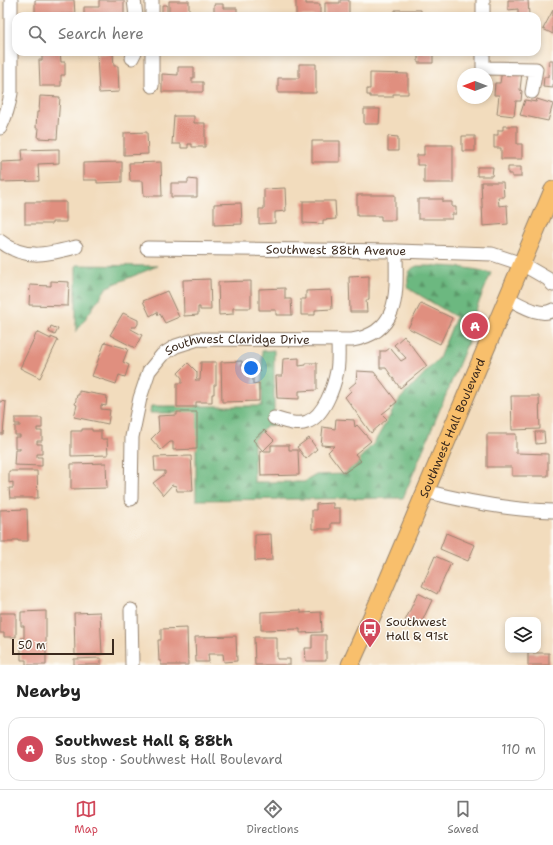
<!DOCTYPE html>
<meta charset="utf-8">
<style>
:root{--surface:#fff;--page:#f2f2f2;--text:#222;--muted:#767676;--line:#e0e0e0;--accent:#d1495b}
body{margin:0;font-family:"Shantell Sans",sans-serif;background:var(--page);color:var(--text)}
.controls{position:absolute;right:12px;bottom:12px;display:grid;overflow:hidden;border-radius:8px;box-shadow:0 2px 6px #0003}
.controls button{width:36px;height:36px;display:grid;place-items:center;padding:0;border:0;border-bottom:1px solid var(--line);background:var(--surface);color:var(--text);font:20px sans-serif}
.compass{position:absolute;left:457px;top:68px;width:36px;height:36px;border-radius:50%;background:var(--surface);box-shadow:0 2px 6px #0003;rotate:270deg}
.scale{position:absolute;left:12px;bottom:10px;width:102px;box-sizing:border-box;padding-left:4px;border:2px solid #3b2a1e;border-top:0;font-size:11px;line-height:14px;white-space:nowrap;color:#3b2a1e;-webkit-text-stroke:3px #fdfcf7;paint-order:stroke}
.you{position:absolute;left:251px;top:368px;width:14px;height:14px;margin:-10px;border:3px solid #fff;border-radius:50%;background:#1a73e8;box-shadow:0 0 0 6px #1a73e833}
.badge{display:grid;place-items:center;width:26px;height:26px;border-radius:50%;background:var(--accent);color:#fff;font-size:13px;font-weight:700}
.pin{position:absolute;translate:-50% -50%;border:2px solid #fff;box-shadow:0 1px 4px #0006}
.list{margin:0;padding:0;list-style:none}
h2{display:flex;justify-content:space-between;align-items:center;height:52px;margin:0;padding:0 16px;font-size:17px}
h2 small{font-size:13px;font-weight:400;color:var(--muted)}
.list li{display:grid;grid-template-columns:26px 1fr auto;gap:12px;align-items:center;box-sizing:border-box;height:64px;margin:0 8px 8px;padding:0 8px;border:1px solid var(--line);border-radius:12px}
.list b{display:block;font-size:15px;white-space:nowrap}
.list p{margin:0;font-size:13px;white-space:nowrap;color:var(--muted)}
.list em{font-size:13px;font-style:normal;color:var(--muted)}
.icon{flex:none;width:22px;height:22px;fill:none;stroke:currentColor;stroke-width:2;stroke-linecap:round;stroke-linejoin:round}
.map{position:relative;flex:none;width:553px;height:665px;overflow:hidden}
.search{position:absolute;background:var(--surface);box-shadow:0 2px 6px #0003;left:12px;right:12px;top:12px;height:44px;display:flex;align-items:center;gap:10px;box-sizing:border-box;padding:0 14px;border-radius:12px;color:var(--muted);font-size:15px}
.sheet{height:124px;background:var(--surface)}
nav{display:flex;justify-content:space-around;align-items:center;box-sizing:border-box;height:56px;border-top:1px solid var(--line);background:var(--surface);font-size:11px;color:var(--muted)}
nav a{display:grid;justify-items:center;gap:2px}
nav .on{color:var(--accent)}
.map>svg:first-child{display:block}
.forest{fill:url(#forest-firs);stroke:#54714f}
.building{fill:#e08f7f}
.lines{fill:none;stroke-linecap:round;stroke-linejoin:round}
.minor-casing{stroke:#96836e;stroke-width:15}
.major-casing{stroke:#96836e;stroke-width:19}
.minor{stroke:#fff;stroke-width:13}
.major{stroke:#f8bf6c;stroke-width:17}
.labels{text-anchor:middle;stroke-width:3;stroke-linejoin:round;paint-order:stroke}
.street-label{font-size:12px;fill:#3b2a1e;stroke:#fdfcf7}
.poi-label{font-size:12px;fill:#3b2a1e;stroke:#fdfcf7;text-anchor:start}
</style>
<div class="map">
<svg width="553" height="665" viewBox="0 0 553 665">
<defs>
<pattern id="forest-firs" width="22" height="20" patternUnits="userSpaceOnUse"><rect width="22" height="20" fill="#6cb880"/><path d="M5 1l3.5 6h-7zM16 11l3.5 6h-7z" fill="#5a9668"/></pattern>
</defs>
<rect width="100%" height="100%" fill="#fdfcf7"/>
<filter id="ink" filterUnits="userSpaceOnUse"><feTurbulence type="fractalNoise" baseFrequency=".025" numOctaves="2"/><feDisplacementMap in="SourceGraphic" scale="8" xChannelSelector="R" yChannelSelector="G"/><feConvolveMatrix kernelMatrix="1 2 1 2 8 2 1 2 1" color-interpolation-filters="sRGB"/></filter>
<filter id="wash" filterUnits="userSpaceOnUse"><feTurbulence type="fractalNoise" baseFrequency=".012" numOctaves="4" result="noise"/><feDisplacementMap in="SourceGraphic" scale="16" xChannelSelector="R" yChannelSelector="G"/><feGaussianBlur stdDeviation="0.9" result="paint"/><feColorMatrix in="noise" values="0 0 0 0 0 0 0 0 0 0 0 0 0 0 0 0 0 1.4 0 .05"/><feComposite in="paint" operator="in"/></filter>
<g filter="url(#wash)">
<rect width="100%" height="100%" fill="#f2dcbd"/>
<path class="forest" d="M76,265L157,266L107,287L76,332Z
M417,266C443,266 466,266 491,273L474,314L473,330L403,498L196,500V413H150L151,406H262V351L274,350V425L267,426L254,439V482H304L316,475L345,474L374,443L399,400L439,358L456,317L408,288C408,278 406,270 417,266Z"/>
<g id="blocks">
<path class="building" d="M35,0H74L75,14L35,15Z
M99,0H124V16H84V7H99Z
M296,0H306V4H320V16H296Z
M340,0H349V16H325V3H340Z
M508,0H528L529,15H518V9L508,10Z
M169,1H189V16H169Z
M214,4H223V8H237V16H214Z
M162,5H167V13H162Z
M395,10H421V16H395Z
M553,10V34L543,29Z
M42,52H60L61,62H65V75H61V86H40L39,60H42Z
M418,52H433V63H418Z
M113,53L114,66H118L119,92L99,93L97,54Z
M549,60H553V88L543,87L544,77H548Z
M299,64H316V93H278V78H299Z
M178,67H194V78H192V82H203V92H162V74L178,75Z
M502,70L522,72L520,90L522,91L521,101H516L514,116L497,114L499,95H494L495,83H500Z
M370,73L408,74V94H393V97H370V95H367V89H370Z
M40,96L60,97L57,139L38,138L39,128H36L37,112H39Z
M537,99L553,104L548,121L520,115L525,100L536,102Z
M364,109H380L379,124H364Z
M174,116H194V123H205V147H192V144H188V148H181V144H172Z
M503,126H517V144H522V159H501V148H494V135H498V130H503Z
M147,132L148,154L124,155V133Z
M388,136L398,137V151H388Z
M462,136H475V151H462Z
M312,141H340V162H312Z
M424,145H453V183H424V165H417V155H424Z
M59,149V163L38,164L39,181L1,182V162L23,161L22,150Z
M122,162V182L97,183V180H83V163Z
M161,162L162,196H144L143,181H130L129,163Z
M477,167H493L492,176H477Z
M508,167H521V177H512V174H508Z
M188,179L197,180V197H171V183H188Z
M481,182H503L504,197H498L499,206L507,205L508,224L483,226Z
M285,188L286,211L275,212V223L259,224V209H264V189Z
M357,195H395V220H381V216H357Z
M418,199H443V202H452V207H456V214H452V219H418Z
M303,201H335L336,219L323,220V224L303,223Z
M25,202H66V222H52V224H25Z
M241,203L242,224L214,225V204Z
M369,276V300H366L367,312H350L349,277Z
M210,279L211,310H200V307H198V315L184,316L183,280Z
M51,281L69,282L68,306L29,305L30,285L51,286Z
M251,281V308H233V314L219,315L218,282Z
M285,288V299H291L292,315H276V310H259V289Z
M331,290L332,309L315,310V315H301V299H306V291Z
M167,291L179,317L165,323L160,314L158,315L157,312L150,316L143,301Z
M421,303L452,318L440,344L408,328Z
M123,313L138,320V324L136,327H132L131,329L142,335L135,348L110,335Z
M51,326L58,329L55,335L49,332Z
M37,332L51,339V337L58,340L40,378L20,368Z
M404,336L427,366L400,388L386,368H380V351H386L390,348L401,361L406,358L394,345Z
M105,342L128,349L123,362L129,365L125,377L119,375L116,384L92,376Z
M299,358V366L306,365V363H317V390L299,391V399L277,398L276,376H282L283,359Z
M249,360L260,371L253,377V384L259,383V401L222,402L221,362L242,361V366Z
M201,362H216V385H214V394H212V402H196V407H177V383H182V378L178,373L188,363L197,372V378L195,380H200Z
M357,371L374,372L397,402L382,414L387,419L371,433L345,397L351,391L349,388L356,382Z
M79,391L107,396L106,406L101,405V409L110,410L108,424L74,417L77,405L75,404L77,395H79Z
M511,396H539L540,429L512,430Z
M0,401L6,402L3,434H0Z
M177,412H197V449L173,450V442H170L161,450L151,439L159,431L158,416L177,415Z
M15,418H42V428H37V431H42V441H37V444H42V454H37V457H42V466L14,465L15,450H20V448H15V437H20V435H15V426H20V424H15Z
M336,419L354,420L355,427L357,425L371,441L355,454L361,461L344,473L328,452L334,446L321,445L323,427L335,429Z
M82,429H92V431H101V439H107L108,455L71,456V431H82Z
M264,430L274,440L263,451L253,440Z
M535,432H544L545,443L536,444Z
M487,434H516V453L548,454V476H512V467H487Z
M309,438L317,449L306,459L297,447Z
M271,445H289V450H298L299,475L261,476L260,451H271Z
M191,456L193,491H177L176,486L172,485L163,495L153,483L165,474V471H155L154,457Z
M106,463L107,488L71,489V464Z
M9,471H37L38,498H10L9,488H13V482L9,483Z
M333,503V508H340V523H331V529H312V510H316V504Z
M27,509L28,541H18V540H13V542H0V510Z
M446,533L475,545L468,561L440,549Z
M271,534L272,560L255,561V535Z
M435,556L451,563L437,594L422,586Z
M418,593L432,600L419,628L405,621Z
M301,610V613L321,612L322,632L300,633V629L261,630V612Z
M46,611V665H26V660H21V638H24V626H21V612Z
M100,612L102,654L75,655L74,613Z
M0,613H16V637H4V633H0Z
M187,628L188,665H161V661H159L158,640H161V629Z
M312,635H326V661H306L305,648H312Z
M236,636L237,661L224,662L223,654H208L209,662H196L195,637Z
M254,637H277V659H290V665H255Z
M528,653H549V665H528Z
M101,658V665H74V659Z"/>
</g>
</g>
<g filter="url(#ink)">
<use href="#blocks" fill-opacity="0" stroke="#96836e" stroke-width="1"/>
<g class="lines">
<g class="minor-casing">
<g id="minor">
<path d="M134,0L136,16"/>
<path d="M152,0V16"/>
<path d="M483,16V0"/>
<path d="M483,52V68L536,69L532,92"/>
<path d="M132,58L135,52"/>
<path d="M152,86V52"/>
<path d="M0,128C6,116 9,106 11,93V0"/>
<path d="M0,241C25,261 48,254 76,247"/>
<path id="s1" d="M147,248L396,251L492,254L522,264L548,279L553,285"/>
<path d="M507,298C520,304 540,318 553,310"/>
<path d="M274,418C284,421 297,426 307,422C324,416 334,387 337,371C339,361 338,350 338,340"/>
<path d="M425,491C467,502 510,510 553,511"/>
<path id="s2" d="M131,499L132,437L140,398L149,371L162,355L176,346L198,339L352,340C402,332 396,290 396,251"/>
<path d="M131,610L132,665"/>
</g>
</g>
<g class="major-casing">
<g id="major">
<path id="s3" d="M350,665L382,594L553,190"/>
</g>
</g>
<use href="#minor" class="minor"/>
<use href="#major" class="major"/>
</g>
</g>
<defs>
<g id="bus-pin" transform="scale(1.15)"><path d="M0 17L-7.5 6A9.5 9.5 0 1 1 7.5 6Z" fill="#d1495b" stroke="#fdfcf7"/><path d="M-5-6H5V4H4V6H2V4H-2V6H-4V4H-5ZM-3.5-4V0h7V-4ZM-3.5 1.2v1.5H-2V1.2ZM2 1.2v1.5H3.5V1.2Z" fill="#fff"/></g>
</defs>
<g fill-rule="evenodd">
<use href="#bus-pin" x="370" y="629"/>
</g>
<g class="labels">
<g class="street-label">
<text dy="4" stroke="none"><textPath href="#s1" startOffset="189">Southwest 88th Avenue</textPath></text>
<text dy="4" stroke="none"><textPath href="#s2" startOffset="229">Southwest Claridge Drive</textPath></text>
<text dy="4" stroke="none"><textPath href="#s3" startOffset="258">Southwest Hall Boulevard</textPath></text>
</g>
<g class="poi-label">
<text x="386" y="626">Southwest<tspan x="386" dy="14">Hall &amp; 91st</tspan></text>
</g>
</g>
</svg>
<div class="controls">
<button><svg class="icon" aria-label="layers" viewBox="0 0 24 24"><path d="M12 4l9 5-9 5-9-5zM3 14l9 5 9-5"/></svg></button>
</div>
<svg class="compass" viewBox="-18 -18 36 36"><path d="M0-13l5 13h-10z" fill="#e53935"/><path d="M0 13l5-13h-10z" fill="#767676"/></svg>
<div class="scale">50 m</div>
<div class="you"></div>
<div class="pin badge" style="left:475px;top:326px">A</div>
<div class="search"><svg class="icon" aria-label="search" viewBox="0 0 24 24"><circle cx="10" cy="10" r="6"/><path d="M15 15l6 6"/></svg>Search here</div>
</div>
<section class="sheet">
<h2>Nearby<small></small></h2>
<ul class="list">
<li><span class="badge">A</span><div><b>Southwest Hall &amp; 88th</b><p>Bus stop · Southwest Hall Boulevard</p></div><em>110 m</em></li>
</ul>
</section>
<nav>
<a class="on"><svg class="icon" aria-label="map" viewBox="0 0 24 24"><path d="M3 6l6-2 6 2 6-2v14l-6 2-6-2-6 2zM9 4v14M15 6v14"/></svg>Map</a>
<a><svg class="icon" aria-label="directions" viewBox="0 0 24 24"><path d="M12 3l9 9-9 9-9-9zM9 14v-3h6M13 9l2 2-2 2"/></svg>Directions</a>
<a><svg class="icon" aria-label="saved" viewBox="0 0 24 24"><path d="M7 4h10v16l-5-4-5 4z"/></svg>Saved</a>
</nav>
